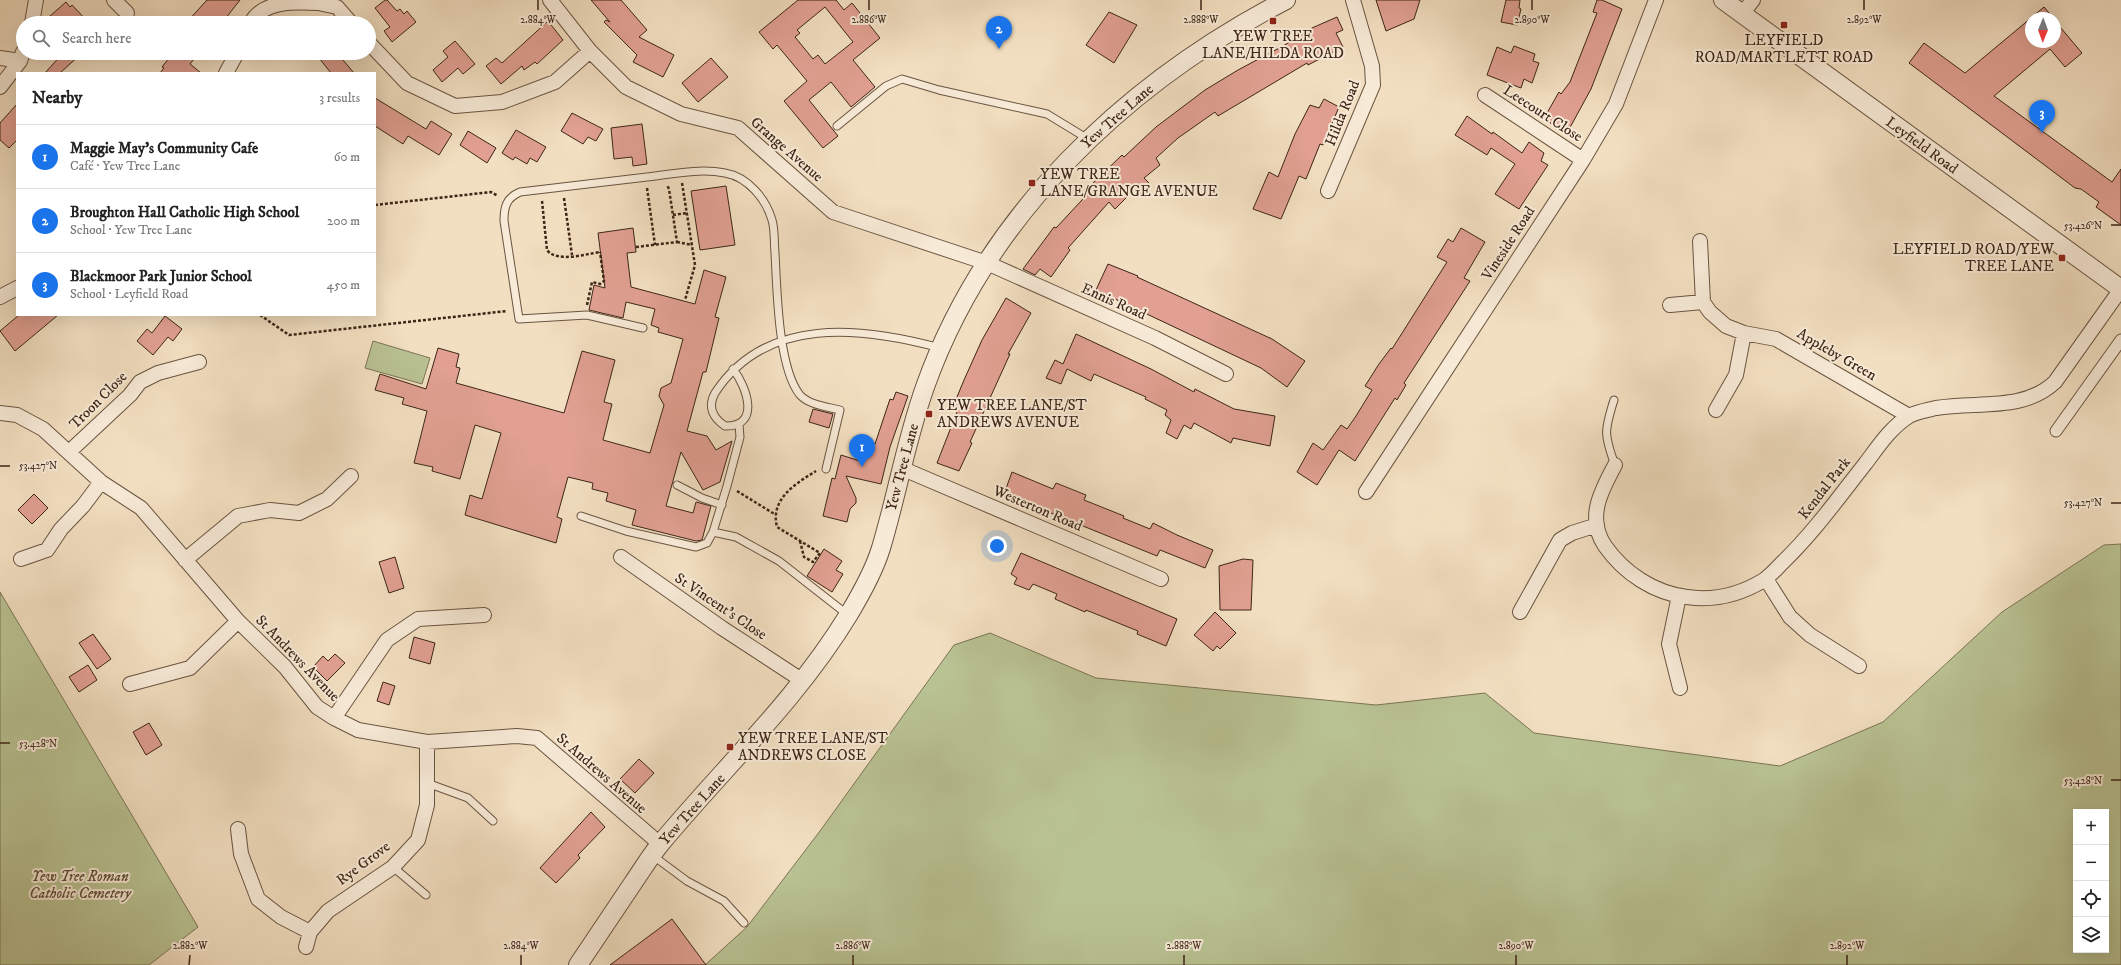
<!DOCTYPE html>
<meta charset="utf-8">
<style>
:root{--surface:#fff;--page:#f2f2f2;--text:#222;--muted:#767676;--line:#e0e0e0;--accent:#1a73e8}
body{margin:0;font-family:"IM FELL DW Pica",serif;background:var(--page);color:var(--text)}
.controls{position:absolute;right:12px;bottom:12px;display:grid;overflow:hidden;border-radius:0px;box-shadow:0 4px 16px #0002}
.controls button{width:36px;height:36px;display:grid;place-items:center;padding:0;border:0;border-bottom:1px solid var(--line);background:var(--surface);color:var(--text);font:20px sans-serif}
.compass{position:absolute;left:2025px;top:12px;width:36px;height:36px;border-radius:50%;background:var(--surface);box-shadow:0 4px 16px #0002;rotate:181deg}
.you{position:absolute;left:997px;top:546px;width:14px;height:14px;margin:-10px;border:3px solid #fff;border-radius:50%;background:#1a73e8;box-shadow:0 0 0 6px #1a73e833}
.badge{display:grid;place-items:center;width:26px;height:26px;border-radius:50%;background:var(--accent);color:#fff;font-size:13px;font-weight:700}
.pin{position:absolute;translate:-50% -33px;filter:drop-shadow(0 1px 2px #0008)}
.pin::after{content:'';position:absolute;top:21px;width:14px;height:12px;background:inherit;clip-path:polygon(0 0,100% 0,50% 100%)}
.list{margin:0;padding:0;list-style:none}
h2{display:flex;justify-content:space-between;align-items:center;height:52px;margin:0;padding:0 16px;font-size:17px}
h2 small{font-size:13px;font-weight:400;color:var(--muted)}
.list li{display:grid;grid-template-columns:26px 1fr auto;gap:12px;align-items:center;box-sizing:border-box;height:64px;padding:0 16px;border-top:1px solid var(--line)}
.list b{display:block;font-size:15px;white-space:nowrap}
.list p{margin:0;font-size:13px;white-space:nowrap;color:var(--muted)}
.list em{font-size:13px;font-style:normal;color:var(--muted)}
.icon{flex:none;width:22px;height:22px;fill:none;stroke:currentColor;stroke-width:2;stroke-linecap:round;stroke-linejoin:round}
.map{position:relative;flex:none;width:2121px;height:965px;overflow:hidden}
.search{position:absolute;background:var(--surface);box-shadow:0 4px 16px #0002;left:16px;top:16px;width:360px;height:44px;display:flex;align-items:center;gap:10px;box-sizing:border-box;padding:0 14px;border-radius:22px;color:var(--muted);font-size:15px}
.panel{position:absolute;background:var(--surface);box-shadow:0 4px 16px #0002;left:16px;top:72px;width:360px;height:244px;border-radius:0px}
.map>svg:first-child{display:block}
.green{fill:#b9c293;stroke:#7b7454;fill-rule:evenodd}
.building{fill:#e1a092;stroke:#3d2516;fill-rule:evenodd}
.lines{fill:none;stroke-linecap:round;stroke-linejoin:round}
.service-casing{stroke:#6a5441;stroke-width:9}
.pedestrian-casing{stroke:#6a5441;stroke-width:13}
.minor-casing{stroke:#6a5441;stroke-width:16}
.tertiary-casing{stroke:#6a5441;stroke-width:20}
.path{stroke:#3d2516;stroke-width:2.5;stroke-dasharray:3 2;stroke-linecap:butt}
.service{stroke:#f7ead7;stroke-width:7}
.pedestrian{stroke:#f7ead7;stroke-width:11}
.minor{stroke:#f7ead7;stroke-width:14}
.tertiary{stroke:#f7ead7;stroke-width:18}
.ticks{fill:none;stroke:#3d2516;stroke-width:1.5}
.poi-dot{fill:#8f2418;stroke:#f7ead7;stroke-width:1.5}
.labels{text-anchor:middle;stroke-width:4;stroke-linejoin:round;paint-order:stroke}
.poi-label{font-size:15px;fill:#3d2516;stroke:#f7ead7;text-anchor:start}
.street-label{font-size:15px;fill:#3d2516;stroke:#f7ead7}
.park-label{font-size:15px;font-style:italic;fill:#5c4c35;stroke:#f7ead7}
.ticks-label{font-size:10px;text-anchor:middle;fill:#3d2516;stroke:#f7ead7;stroke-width:4;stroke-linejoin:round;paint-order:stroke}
</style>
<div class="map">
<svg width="2121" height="965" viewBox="0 0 2121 965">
<rect width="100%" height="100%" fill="#f2dfc1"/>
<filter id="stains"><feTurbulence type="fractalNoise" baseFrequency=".005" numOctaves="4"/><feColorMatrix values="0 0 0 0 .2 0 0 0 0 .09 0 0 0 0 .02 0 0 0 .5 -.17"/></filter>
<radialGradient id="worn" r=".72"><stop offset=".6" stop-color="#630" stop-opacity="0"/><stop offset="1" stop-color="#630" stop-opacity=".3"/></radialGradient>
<path class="green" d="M373,341L430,358L422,384L365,368Z
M2121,544V965H705L747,927L820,831L954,645L990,633L1096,678L1376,705L1485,693L1534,733L1780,766L1883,722L2002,612L2104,545ZM2076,812H2106V950H2076Z
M0,592L198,927L149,965H0Z"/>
<path class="building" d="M207,0H240L222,23H186Z
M385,0H387L397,11L400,9L404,14L407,11L416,22L392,42L384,31L390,27L375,8Z
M591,0H621L647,30L639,37L674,55L663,77L633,62L637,55L604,22L606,20L610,22Z
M798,0H836L844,10L852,3L880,38L853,60L875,87L851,107L831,82L809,100L838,136L823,148L784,101L807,81L777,45L773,49L759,32ZM825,7L853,42L825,64L818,55L813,59L795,37L800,33L797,30Z
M1376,0H1420L1414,19L1386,31Z
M1506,0H1520L1519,8L1521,9L1517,25L1501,22Z
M1597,0H1602L1622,9L1591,89L1567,133L1547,121L1550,115L1547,113L1559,92L1561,94L1570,82L1597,13L1593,12Z
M66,2L70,7L72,5L89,23H57L50,16Z
M2044,7L2053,18H2031Z
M1109,12L1137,25L1114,63L1086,45Z
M1337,17L1343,30L1336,33L1343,47L1308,65L1307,63L1218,116L1215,112L1178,138L1156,158L1160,165L1144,178L1150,184L1139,195L1134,190L1115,209L1109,202L1068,248L1070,250L1051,277L1040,269L1035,275L1023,269L1054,227L1056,228L1094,187L1091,185L1122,155L1124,157L1156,127L1205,90L1238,70L1283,46L1312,28Z
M2031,18V42H2055V21L2082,53L2065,67L2050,49L1994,96L2112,182L2121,169V225L2096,207L2099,202L2081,189L2075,188L1909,63L1924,43L1965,73Z
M548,21L563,40L537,64L535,62L524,70L522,66L501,84L486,66L496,58L502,63Z
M455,41L475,64L463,74L458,68L442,82L433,70L448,57L443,51Z
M1514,46L1535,54L1533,61L1539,63L1532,83L1524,79L1521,88L1487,75L1497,47L1511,53Z
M63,53H82L60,73H45Z
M173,53H199L190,64L201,73H160L164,68L162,67Z
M315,53H337L354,73H331Z
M711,58L728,77L698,102L682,83Z
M375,98L426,129L431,121L452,134L439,155L408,136L403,144L375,126Z
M1324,99L1339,107L1323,145L1320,144L1306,179L1299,176L1281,219L1253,209L1269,172L1278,177L1295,134L1310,105L1319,108Z
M17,104V140L9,148L0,140V123Z
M572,113L603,129L596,141L588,137L583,144L561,131Z
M1467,116L1492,134L1493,132L1522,153L1529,142L1544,153L1541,161L1548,165L1519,209L1495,194L1515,164L1491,148L1487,155L1455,135Z
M642,124L647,164L633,166L632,157L614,159L611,128Z
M516,130L546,147L537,162L530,158L527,164L515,157L513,160L502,153Z
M468,131L496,148L487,163L460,145Z
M726,186L735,245L700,250L691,191Z
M633,228L636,252L627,253L631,287L695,304L704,270L726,277L715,317L719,318L706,372H703L687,431L707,436L716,450L732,441L720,482L703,490L681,452L666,506L693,513L696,502L711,506L702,540L696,541L632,525L636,510L606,501L608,493L592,489L593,483L568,477L557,517L562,519L556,543L465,515L470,495L482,499L501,433L475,425L460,479L432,471L433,467L414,463L427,411L402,404L404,398L375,390L380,374L426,389L438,348L459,354L456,367L460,368L456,383L564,413L582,351L615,360L604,402L612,404L603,440L650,453L664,405L659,396L661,388L671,383L683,339L658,332L659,328L651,325L655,309L626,302L623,318L589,310L594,285L605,288L598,233Z
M1461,228L1485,242L1464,278L1470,281L1404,383L1406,385L1397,400L1395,398L1355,461L1339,450L1317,485L1297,472L1313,443L1323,450L1341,425L1347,429L1356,416L1372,390L1365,386L1379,364L1391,348L1392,349L1447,262L1437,257L1448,239L1453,242Z
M1108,264L1138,276L1137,277L1272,339L1305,361L1287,387L1261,368L1096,290Z
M1006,298L1031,313L1008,354H1010L970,442L972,443L959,471L937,463L957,412L952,409L964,380L982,340Z
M19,315H58L15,351L0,331Z
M165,316L182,329L173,341L168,337L153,355L137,341L147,329L152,333Z
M1076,334L1151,369L1194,392L1195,389L1234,409L1275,416L1270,446L1233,438L1231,443L1194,423L1191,429L1184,425L1177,439L1166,433L1171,420L1165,415L1167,410L1145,399L1146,397L1094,374L1091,381L1067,369L1061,384L1046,378L1055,360L1063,364Z
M896,392L908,396L890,447L881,484L846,476L856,498V503L850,509L847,522L823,516L832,478L835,479L841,455L860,461L865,441L875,444L890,399L893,400Z
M813,409L833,414L829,428L809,422Z
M1012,472L1053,489L1056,483L1086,495L1084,500L1124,516L1123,518L1150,529L1153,523L1177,535L1213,550L1205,568L1160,550L1157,556L1004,494Z
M34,494L48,508L32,524L18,510Z
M824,549L842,561L836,570L843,574L832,592L807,576Z
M1021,553L1177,619L1166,646L1137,634L1138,631L1086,610L1085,612L1055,599L1057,594L1033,584L1029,590L1014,584L1017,578L1011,574Z
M395,557L404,588L389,593L379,562Z
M1243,559L1253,560L1251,610H1220L1219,566Z
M1215,612L1236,633L1220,649L1217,646L1213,651L1194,635Z
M93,634L111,659L97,669L79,643Z
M414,637L435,643L430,664L409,658Z
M335,654L345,663L327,681L313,667L323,656L328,661Z
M88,665L97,680L79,692L69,677Z
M383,682L395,686L389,705L377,701Z
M149,723L162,745L146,755L133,732Z
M639,759L654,773L635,793L620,779Z
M591,812L605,827L578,855L580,858L556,883L540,868Z
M672,919L706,965H610Z"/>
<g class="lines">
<g class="service-casing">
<path id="service" d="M837,126L886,86L902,79L939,90L1047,114L1088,139
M643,328L587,315L519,319L504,221C504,207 506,198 520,192C563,187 605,182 647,177C672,174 700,168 725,173C748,177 766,199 772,220C775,230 774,243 775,253C777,289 778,368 800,395C809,405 828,407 840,410L826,469
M733,369C747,387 761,427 725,426C713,418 707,407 715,393C766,315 862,327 940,348
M1614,400C1604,431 1604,435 1615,465
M677,485L702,498L722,505
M581,516L626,531L696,547L707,543L713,532L727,486L740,437L739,425
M713,532L736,537L779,561L848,615
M427,783L468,798L493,821
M652,855L687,881L724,901L744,923
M393,867L426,895"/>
</g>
<g class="pedestrian-casing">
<path id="pedestrian" d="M2056,431L2121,340"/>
</g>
<g class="minor-casing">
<path id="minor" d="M114,0L127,13
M550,0L590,51L626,87L681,114L738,128L833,212L987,263L1155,338L1226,374
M318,3L337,7L351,23
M1742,14L1753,0
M32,23L36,0
M251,23C263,0 296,2 318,3V0
M369,43L407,83L455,106L502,102L555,82L590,51
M0,58L20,61
M226,73L237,53
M0,87L20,61L23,52
M1485,95L1583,160
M1328,191L1373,85L1372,66L1353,0
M0,297L17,288
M1703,302L1710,312L1726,326L1744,333L1776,339L1909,416
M1670,305L1703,302L1700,241
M1716,410L1736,375L1744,333
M0,413L17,415L43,429L101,482L141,508L238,621L285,667L317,707L334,718L358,730L427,742L517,736L537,738L660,844
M69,452L130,395L140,382L158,373L199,362
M1615,465C1601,491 1586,518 1605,546C1624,573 1654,593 1687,597C1714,601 1741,594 1764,580C1771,575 1777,568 1783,562C1814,532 1839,497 1865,464C1878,447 1890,428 1909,416C1916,412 1928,410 1936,408C1978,401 2023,412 2055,382L2121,289
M901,468L1161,579
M1366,492L1583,160L1616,104L1656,0
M621,557L722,628L803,681
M21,559L47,550L61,529L83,506L101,482
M185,560L238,516L270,510L299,513L327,499L351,476
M1766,579L1790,617L1810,635L1859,666
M1679,596L1669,644L1680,688
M1520,612L1560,540L1572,533L1597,525
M130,684L190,668L238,621
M334,718L387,640L418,619L484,615
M238,829L241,854L258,899L281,917L310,932
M306,947L310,932L328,911L393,867L418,840L427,805V742"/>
</g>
<g class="tertiary-casing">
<path id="tertiary" d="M1723,0L2121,289
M578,965C596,938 615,910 633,883C642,870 651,855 661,843C725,766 796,701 849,614C861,594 874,571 881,548C897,495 906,440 925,387C986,215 1126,83 1286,0"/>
</g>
<path class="path" d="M682,183L695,265L685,300
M647,188L655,245
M564,198L572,255
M542,201L547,250C557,263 586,254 600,252
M375,205L491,192L498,196
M673,215L687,213
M677,242L692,245
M636,247L677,242L669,189L667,185
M587,305L592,282L600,284L604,281L600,252
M260,315L289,335L507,311
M737,491L776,515
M800,541L804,557L813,562L820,553L777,527C770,499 795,484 816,471"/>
<use href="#service" class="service"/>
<use href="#pedestrian" class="pedestrian"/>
<use href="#minor" class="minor"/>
<use href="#tertiary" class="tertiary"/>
</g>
<path class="ticks" d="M538,10V0M869,10V0M1201,10V0M1532,10V0M1864,10V0M2111,225H2121M0,466H10M2111,503H2121M0,743H10M2111,780H2121M189,965L190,955M521,965V955M853,965V955M1184,965V955M1516,965V955M1847,965V955"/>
<g class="poi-dot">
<rect x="1269" y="17" width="8" height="8" rx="2"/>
<rect x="1780" y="21" width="8" height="8" rx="2"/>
<rect x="1028" y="179" width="8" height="8" rx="2"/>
<rect x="2058" y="254" width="8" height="8" rx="2"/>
<rect x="925" y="410" width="8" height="8" rx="2"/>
<rect x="726" y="743" width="8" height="8" rx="2"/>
</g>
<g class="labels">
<g class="poi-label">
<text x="1273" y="41" text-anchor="middle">YEW TREE<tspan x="1273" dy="17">LANE/HILDA ROAD</tspan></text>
<text x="1784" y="45" text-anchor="middle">LEYFIELD<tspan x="1784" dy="17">ROAD/MARTLETT ROAD</tspan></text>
<text x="1040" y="179">YEW TREE<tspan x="1040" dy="17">LANE/GRANGE AVENUE</tspan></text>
<text x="2054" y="254" text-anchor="end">LEYFIELD ROAD/YEW<tspan x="2054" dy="17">TREE LANE</tspan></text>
<text x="937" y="410">YEW TREE LANE/ST<tspan x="937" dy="17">ANDREWS AVENUE</tspan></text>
<text x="738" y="743">YEW TREE LANE/ST<tspan x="738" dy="17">ANDREWS CLOSE</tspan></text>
</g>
<g class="street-label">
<text transform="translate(1342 113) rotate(-68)" y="5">Hilda Road</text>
<text transform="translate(1543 113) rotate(33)" y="5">Leecourt Close</text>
<text transform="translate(1117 116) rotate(-41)" y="5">Yew Tree Lane</text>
<text transform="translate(1922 145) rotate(36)" y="5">Leyfield Road</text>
<text transform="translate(787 149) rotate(41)" y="5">Grange Avenue</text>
<text transform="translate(1508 243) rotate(-57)" y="5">Vineside Road</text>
<text transform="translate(1114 301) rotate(24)" y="5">Ennis Road</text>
<text transform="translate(1837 354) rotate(30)" y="5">Appleby Green</text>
<text transform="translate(98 400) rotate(-45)" y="5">Troon Close</text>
<text transform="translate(902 467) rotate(-75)" y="5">Yew Tree Lane</text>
<text transform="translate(1824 488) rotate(-52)" y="5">Kendal Park</text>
<text transform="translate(1038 508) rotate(23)" y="5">Westerton Road</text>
<text transform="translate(721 606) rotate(34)" y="5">St Vincent's Close</text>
<text transform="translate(298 658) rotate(46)" y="5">St Andrews Avenue</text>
<text transform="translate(602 773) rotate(41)" y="5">St Andrews Avenue</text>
<text transform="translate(692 809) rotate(-48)" y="5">Yew Tree Lane</text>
<text transform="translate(363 863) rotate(-37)" y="5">Rye Grove</text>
</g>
<g class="park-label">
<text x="80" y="881">Yew Tree Roman<tspan x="80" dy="17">Catholic Cemetery</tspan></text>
</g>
</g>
<g class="ticks-label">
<text x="538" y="23">2.884°W</text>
<text x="869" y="23">2.886°W</text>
<text x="1201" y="23">2.888°W</text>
<text x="1532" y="23">2.890°W</text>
<text x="1864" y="23">2.892°W</text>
<text x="2083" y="229">53.426°N</text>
<text x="38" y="469">53.427°N</text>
<text x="2083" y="506">53.427°N</text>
<text x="38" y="747">53.428°N</text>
<text x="2083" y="784">53.428°N</text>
<text x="190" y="949">2.882°W</text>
<text x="521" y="949">2.884°W</text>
<text x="853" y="949">2.886°W</text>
<text x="1184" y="949">2.888°W</text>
<text x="1516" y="949">2.890°W</text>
<text x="1847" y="949">2.892°W</text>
</g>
<rect width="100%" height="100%" filter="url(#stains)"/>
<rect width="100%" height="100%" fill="url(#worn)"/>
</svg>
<div class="controls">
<button>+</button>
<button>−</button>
<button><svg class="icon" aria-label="locate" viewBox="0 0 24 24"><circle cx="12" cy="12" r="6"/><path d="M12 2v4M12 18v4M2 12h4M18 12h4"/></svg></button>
<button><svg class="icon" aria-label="layers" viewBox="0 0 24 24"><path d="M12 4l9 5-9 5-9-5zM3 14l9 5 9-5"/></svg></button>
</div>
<svg class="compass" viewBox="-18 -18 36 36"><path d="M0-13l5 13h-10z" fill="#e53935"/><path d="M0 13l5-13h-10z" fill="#767676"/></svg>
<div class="you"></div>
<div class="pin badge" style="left:862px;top:467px">1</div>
<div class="pin badge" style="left:999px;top:49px">2</div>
<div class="pin badge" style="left:2042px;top:133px">3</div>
<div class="search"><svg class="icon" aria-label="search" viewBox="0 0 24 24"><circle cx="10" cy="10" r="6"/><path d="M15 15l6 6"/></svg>Search here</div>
<section class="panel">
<h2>Nearby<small>3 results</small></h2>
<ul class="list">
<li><span class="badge">1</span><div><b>Maggie May's Community Cafe</b><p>Café · Yew Tree Lane</p></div><em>60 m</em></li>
<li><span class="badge">2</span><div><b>Broughton Hall Catholic High School</b><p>School · Yew Tree Lane</p></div><em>200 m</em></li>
<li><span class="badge">3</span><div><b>Blackmoor Park Junior School</b><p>School · Leyfield Road</p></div><em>450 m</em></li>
</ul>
</section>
</div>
